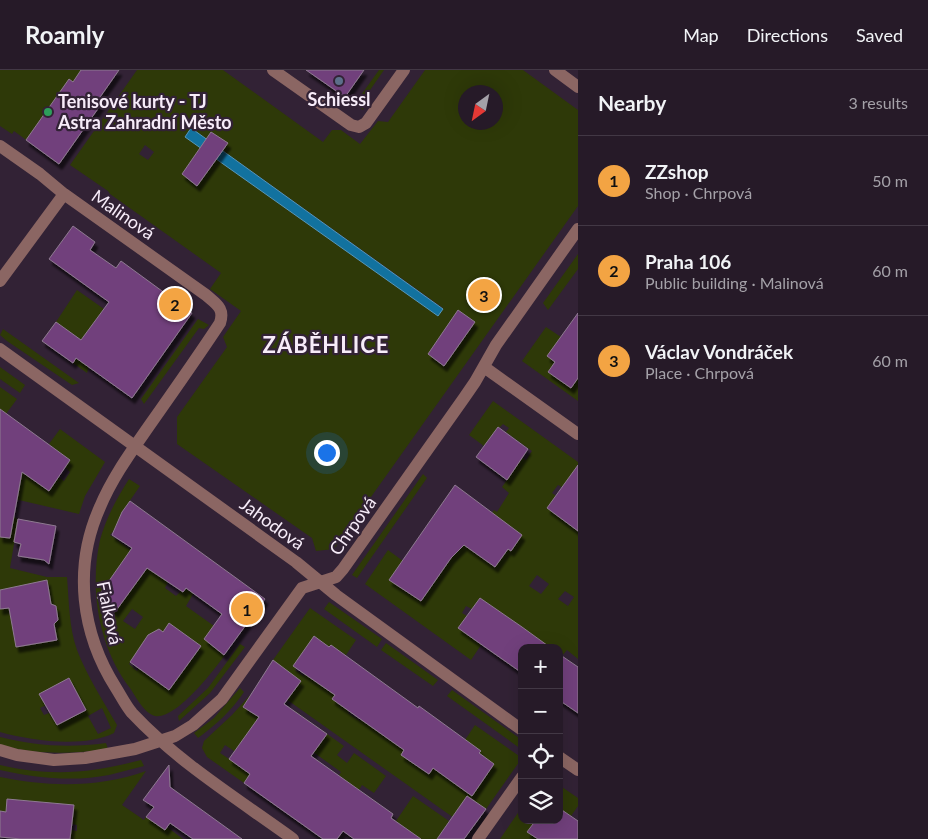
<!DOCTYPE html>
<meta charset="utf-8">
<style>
:root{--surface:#261a28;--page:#2e2330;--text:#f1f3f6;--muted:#a4a1a8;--line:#423845;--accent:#f3a443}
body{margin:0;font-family:Lato,sans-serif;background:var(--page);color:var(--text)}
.controls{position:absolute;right:15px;bottom:15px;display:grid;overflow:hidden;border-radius:10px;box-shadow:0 5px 20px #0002}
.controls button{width:45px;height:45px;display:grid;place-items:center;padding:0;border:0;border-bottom:1px solid var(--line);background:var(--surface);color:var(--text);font:25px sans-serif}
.compass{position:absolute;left:458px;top:15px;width:45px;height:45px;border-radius:50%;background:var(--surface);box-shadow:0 5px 20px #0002;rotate:213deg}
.you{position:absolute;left:326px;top:382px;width:18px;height:18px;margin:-12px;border:4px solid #fff;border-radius:50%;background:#1a73e8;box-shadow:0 0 0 8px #1a73e833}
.badge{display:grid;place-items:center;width:32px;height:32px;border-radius:50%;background:var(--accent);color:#111;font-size:16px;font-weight:700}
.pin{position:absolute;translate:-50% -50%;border:2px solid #fff;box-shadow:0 1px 5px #0006}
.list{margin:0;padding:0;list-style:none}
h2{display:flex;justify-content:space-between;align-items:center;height:65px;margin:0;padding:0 20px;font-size:21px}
h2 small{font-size:16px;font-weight:400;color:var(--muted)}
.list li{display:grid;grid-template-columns:32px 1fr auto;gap:15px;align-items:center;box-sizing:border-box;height:90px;padding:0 20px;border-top:1px solid var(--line)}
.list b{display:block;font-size:19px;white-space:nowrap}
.list p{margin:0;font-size:16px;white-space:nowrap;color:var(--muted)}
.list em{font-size:16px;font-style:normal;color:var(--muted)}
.icon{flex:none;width:28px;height:28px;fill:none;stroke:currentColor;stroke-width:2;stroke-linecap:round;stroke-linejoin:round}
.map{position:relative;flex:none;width:578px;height:769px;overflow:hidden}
header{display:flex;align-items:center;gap:30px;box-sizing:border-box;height:70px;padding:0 25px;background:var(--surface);border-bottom:1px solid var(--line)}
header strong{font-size:24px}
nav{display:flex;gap:28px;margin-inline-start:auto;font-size:18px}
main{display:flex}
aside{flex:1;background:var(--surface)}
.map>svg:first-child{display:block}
.green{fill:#2e3908;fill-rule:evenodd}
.water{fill:#12729f;stroke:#5797ba}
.building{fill:#71417b;stroke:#8e7a91;filter:url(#shadow)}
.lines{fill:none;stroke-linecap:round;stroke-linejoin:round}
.minor{stroke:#8b6663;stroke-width:12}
.service-dot{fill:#5c6f8a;stroke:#322235;stroke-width:2}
.leisure-dot{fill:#2e9e5b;stroke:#322235;stroke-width:2}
.labels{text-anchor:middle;stroke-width:4.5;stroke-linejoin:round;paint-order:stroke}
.poi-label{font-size:18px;font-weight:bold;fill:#f7ecf9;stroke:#322235}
.street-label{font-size:18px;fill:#f7ecf9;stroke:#322235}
.district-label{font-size:22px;font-weight:bold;letter-spacing:1px;fill:#f7ecf9;stroke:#322235}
</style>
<header>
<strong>Roamly</strong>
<nav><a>Map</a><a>Directions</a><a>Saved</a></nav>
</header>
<main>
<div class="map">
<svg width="578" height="769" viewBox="0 0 578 769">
<defs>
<filter id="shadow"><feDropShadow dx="3" dy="5.5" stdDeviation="1" flood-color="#0009"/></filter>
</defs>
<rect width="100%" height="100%" fill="#322235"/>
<path class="green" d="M0,0H119L98,30L102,33L59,94L14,61L12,64L0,56Z
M137,0H223L323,72L332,60H341L360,74L378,51L388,52L425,0H523L578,40V136L334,479L316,481L312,468L177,374V347L227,277L223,267L241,241L210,219L221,203L110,124L108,121L70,95ZM466,22H496V52H466ZM191,58L443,238V239L185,66ZM145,75L154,82L148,90L139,84ZM458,240L475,252L444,296L428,284Z
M379,0H384L361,33L364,36L363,40L357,35L356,32Z
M578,184V199L548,240L543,233Z
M77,220L104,239L92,255L88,300L87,303L73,293L86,273L56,252Z
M198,249L209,255L204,259L199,258L144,334L141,329Z
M546,257L561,267L548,286L555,292L548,302L571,318L578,308V331L522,291Z
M3,259L79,313L72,315L69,313L7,271L0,265Z
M0,297L25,315L20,323L0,309Z
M0,317L17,329L6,344L0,339Z
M493,331L578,392V414L569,408L562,417L558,415L552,423L556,426L547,438L578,461V589L567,580L562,586L559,584V578H551L480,528L472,539L466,536L462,543L467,546L458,558L481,575L471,590L365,514L388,480L403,491L394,513L421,531L475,455L481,460L494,440L497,442L509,423L502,417L522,388L526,390L532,381L506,362L509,358L503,354L499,358L498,357L484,376L469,365ZM512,457L522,465L511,481L500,474ZM537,505L549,514L541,524L529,516ZM565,521L574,527L568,536L558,529Z
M60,359L105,392L85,426L79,444L6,427L20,401L48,420L58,407L64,411L70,402L65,397L70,390L49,374Z
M423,404L427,408L357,508L352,505Z
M129,409L140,416L122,442L117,456L110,465L156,498L168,512L165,518L176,526L181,521L183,522L186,519L193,524L186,536L214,556V563L208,572L225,585C214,600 176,650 155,646C144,643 136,627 130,618C99,578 89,520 100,470C106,448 117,428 129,409ZM112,507L115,542L97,528ZM132,539L143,547L135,559L123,551ZM201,576L170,619L139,598L137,601L129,594L138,580L147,586Z
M0,444L14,446L18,450L10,498L47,507H67C69,532 69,557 77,580C87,606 103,631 117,655L114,663C84,678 32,671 0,662V539L9,538L16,577L57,570L54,554L58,550L56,536L51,534L48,513L0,520ZM69,608L86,640L57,655L49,643L44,645L40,638L46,635L40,624ZM102,638L111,658L98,664L88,646Z
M329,532L382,569L377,577L324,539Z
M310,538L356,570L346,585L331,575L329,577L314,566L305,585L295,600L304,606L307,602L336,625L350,640L348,643L360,651L364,645L412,679L405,688L428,704L435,696L483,710L494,694L479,683L480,681L465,670L475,655L522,688L486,739L454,748L279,624L273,590Z
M386,573L438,610L433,616L381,580Z
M240,574L245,577L210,623L179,651L178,646L208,618Z
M240,618L244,622C232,640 216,655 198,668L194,663L214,648Z
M452,620L522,670L521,679L447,626Z
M250,625L251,626L243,637L260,648L288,652L295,641L344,676L337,685L347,693L354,683L386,706L374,723L362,715L359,720L339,705L341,702L302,674L234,681L225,675L220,683L240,696L255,698L244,713L207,687L202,678L204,671L232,645Z
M0,667C35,676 70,678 106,673L108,679C72,684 36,685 0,675Z
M141,690L144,696C132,699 121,702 109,705C74,712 35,708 0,700V695C51,707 92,703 141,690Z
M146,701L122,735L144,750L146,747L165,760L167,757L183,769H70L71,760L77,761V755L72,754L73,735L7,729L6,742L0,741V707C48,717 99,718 146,701Z
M559,715L578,728V736L571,746L559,738Z
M413,726L449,751L441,763L450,769H416L417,766L396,751Z
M522,737V750H536L528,762L538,769H500Z"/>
<path class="water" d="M191,58L443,239L438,246L185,67Z"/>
<path class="building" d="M81,0H119L98,30L102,33L59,94L26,70L69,9L73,12Z
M306,0H364L345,27Z
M211,62L228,73L197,116L182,104Z
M73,156L95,172L90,180L116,198L121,191L192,243L132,328L76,288L73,293L42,271L56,252L81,270L109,232L49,189Z
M458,240L475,252L444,296L428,284Z
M578,243V308L571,318L548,302L555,292L547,286Z
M0,339L70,390L49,421L22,402L10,468L0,467Z
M498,357L528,379L507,410L476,387Z
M578,395V461L547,438Z
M455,415L522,465L511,481L508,479L495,497L464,475L451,488L421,531L389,510Z
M130,431L265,529L224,585L204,569L222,544L186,518L183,522L147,498L115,542L97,528L132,478L112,465L122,442Z
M18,449L56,456L49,494L44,490L18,486L21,474L14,472Z
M47,510L51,534L56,536L58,550L54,554L57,570L16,577L9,538L0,539V520Z
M480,528L522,557L551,578H522V603L458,558Z
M169,553L201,576L169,620L130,592L148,565L159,559L163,562Z
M314,566L329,577L331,575L418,638L419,636L481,681L479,683L494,694L472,726L433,698L429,704L401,685L404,680L332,629L335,625L293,596Z
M559,584L578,597V643L559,630Z
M273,590L301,611L284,634L327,664L311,686L393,744L391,748L421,769H354L343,761L337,769H323L244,713L250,704L229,689L259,647L243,637Z
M69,608L86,640L57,655L39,624Z
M169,695L170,717L242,769H193L170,753L165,760L146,747L154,737L143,730Z
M467,726L486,739L464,769H437Z
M7,729L74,735L70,769H21L0,767V741L6,742Z
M559,738L578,751V769H538L527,762L536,750H559Z"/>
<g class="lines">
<path class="minor" d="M273,0L351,55L359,57L366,53L404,0
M555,0L578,17
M0,76L40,104L64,124L206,225C216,234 225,238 220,253C197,288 173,322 149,356C131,382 112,408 100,437C73,497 81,563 116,618C121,626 126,636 132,643C179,693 238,729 293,769
M0,211L64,124
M0,279L296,492L336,525L522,660
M484,297L578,364
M0,680L17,685L54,690L85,688L135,679L175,666L193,655L222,629L302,518L336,507L343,499L464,328L475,312L496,275L578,159
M559,687L578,700
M478,769L522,707"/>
</g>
<circle class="service-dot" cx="339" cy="11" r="5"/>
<circle class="leisure-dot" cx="48" cy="42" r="5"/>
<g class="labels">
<g class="poi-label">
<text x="339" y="36">Schiessl</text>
<text x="58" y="38" text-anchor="start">Tenisové kurty - TJ<tspan x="58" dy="21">Astra Zahradní Město</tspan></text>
</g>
<g class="street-label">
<text transform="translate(123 145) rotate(35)" y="6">Malinová</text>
<text transform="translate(272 454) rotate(36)" y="6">Jahodová</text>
<text transform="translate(353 456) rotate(-55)" y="6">Chrpová</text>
<text transform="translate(109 543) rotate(78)" y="6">Fialková</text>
</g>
<g class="district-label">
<text x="326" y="283">ZÁBĚHLICE</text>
</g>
</g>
</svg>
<div class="controls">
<button>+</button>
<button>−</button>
<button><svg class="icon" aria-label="locate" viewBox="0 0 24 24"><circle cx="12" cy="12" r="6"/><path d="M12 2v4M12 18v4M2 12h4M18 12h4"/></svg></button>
<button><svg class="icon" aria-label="layers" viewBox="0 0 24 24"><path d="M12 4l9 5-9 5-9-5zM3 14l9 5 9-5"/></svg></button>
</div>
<svg class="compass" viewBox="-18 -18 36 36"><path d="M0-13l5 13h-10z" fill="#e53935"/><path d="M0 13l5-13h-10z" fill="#a4a1a8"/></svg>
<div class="you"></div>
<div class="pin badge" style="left:247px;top:539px">1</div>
<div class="pin badge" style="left:175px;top:234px">2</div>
<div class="pin badge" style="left:484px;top:225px">3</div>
</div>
<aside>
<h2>Nearby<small>3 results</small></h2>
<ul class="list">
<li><span class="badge">1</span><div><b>ZZshop</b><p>Shop · Chrpová</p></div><em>50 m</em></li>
<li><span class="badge">2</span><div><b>Praha 106</b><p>Public building · Malinová</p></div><em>60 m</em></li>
<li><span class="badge">3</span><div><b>Václav Vondráček</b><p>Place · Chrpová</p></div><em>60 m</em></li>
</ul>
</aside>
</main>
